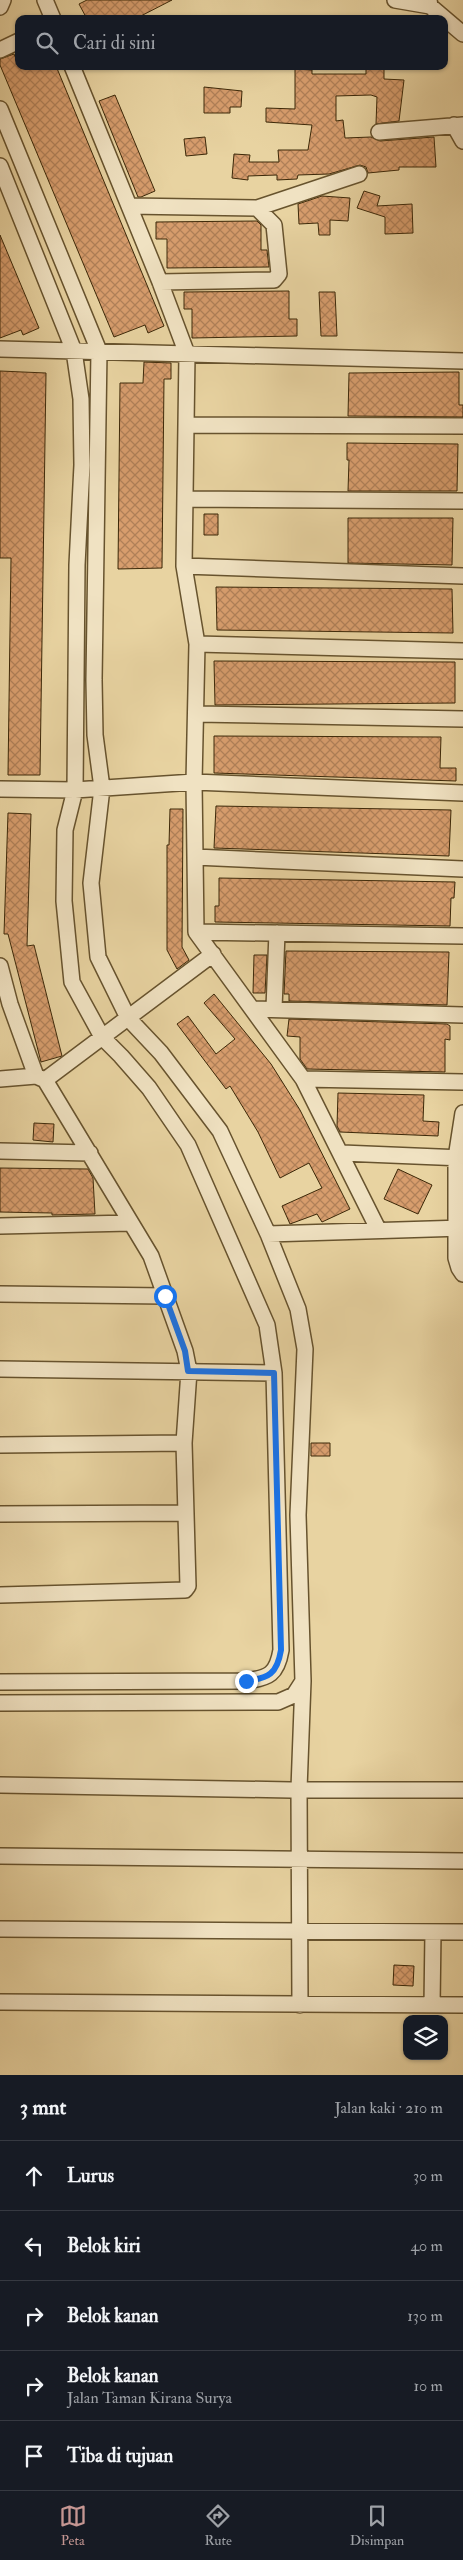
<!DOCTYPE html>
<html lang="id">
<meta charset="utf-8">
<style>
:root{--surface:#171b24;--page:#242831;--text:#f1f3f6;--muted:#9ea1a6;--line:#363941;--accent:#c59692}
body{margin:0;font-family:"IM FELL Double Pica",serif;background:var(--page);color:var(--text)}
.controls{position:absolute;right:15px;bottom:15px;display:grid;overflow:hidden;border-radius:10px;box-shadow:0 1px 4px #0004}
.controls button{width:45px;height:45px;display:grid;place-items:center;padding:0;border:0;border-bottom:1px solid var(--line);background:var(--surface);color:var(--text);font:25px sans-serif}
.stop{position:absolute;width:15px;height:15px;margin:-11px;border:4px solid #1a73e8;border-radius:50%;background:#fff}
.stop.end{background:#1a73e8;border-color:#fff;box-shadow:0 1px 5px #0008}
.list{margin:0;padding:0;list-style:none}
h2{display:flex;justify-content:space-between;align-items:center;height:65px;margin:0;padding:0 20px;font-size:21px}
h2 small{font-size:16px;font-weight:400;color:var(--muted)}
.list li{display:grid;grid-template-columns:32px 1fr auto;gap:15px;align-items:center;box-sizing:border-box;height:70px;padding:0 20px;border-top:1px solid var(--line)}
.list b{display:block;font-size:19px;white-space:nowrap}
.list p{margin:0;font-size:16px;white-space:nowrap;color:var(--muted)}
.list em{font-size:16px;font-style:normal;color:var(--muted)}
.icon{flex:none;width:28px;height:28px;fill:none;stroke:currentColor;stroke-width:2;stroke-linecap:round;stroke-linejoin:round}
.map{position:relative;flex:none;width:463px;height:2075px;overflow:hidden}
.search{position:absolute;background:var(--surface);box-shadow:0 1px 4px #0004;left:15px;right:15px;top:15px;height:55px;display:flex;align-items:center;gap:12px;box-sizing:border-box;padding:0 18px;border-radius:10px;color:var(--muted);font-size:19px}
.sheet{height:415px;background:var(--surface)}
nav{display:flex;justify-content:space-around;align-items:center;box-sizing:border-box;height:70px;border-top:1px solid var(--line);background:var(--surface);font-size:14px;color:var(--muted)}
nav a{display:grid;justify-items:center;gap:2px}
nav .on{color:var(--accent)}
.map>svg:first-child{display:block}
.building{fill:url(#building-cross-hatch);stroke:#3c2808}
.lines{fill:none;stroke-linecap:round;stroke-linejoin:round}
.minor-casing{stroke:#67532e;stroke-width:18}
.minor{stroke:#f0e2c2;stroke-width:15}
.route{stroke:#1a73e8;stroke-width:6}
</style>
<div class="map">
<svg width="463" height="2075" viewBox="0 0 463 2075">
<defs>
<pattern id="building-cross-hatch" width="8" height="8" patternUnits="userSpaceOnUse" patternTransform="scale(1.25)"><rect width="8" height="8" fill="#d79d6d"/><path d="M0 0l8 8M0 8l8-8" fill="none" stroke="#b08058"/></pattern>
</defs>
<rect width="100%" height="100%" fill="#e8d3a1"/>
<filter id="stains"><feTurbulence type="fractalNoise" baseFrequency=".004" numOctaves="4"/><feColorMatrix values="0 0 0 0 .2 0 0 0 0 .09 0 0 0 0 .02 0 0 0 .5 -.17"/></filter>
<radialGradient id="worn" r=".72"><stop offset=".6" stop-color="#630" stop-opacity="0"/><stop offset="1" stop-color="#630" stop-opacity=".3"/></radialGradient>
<path class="building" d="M87,0H172L135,19H87L79,4Z
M14,54L19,66H56L164,326L148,333L145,325L114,337L0,65V59Z
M366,66H384V79L404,80L399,121L376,124L377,97L371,95L336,96V121L343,120L345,138L371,137L380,141L434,137L436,167H399V170L368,173L366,167L360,165L329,174L298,175L297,179L277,180V175L248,176V180L232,178L234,154L250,155L249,162H279L278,150H308L312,125L266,122V108L295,109V69L312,70V74H366Z
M204,87L242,91L241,107H230V113H204Z
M115,95L155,191L141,197H138L99,101Z
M205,137L207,154L186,156L184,139Z
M364,191L380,196L377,206L412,204L413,233L385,234V217L357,208Z
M322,196L350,198L348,221L330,220V235H319L318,223L299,224L298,204Z
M257,221L261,225V250H267L269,267L167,268V239H156V222Z
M0,235L39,328L23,335L21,330L0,338Z
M289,291V319H297V336L192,338V309H184V292Z
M319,292H335L337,336H321Z
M144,362L171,363V379H164L162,568L118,569L120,383H143Z
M0,371L46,373L40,775H8L11,558H0Z
M459,372V405H463V417L348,416L349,373Z
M347,443L458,444L457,491H348L349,460H347Z
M204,514H218V535H204Z
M348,518H453L452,565L348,563Z
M216,587L452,589L453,633L217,630Z
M214,661L455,662V703L215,705Z
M214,736L441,737L440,768H456V781L214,773Z
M216,806L451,810L449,856L214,848Z
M170,809H183L182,947L189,960L177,969L167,950V845H169Z
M8,813L31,814L27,946L34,945L62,1056L41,1062L8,934H4Z
M219,878L455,882L454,898H451L450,926L215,922V906H219Z
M286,951L449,952L447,1005L289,1001V994H284Z
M254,955H267L265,993H253Z
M214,994L271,1064L300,1110L350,1209L322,1222L317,1214L290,1224L282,1206L322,1188L309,1163L280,1178L258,1132L230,1086L226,1089L177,1024L188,1016L216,1054L235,1039L204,1003Z
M289,1019L447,1024L450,1026V1040L445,1039V1072L307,1069L300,1059V1037L287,1036Z
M338,1093L424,1095L423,1121L439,1122L438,1136L340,1132L337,1126Z
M34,1123L54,1124L53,1142L33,1140Z
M0,1168L88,1169L93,1178L95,1214L52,1215V1213L0,1212Z
M398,1169L432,1185L418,1214L384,1199Z
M311,1443H330V1456H311Z
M394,1965L414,1966L413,1986L393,1985Z"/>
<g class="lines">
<g class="minor-casing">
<path id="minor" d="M45,0L53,19
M395,0L430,6
M429,0L430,6L463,34
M0,7L3,0
M0,50L19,41
M72,66L160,282L187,354L184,566L197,644L194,782L196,932L303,1079L378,1229
M0,109L99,351L94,680L95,735L102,788L91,883L98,957L128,1018L161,1053L220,1131L268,1234L298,1309L305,1349L298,1515L303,1681L299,1789L300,2005
M454,125L463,141
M379,132L463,125
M0,166L74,351L81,399L82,465L77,565L75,790L65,830L64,901L72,982L102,1037L121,1056L149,1088L188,1145L267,1325L274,1373L281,1650C277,1674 269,1678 246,1681L0,1682
M129,206L257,208L274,225L279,274L274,280L160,282
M257,208L359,174
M0,349L463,361
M187,425L463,426
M185,499L463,501
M184,566L463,576
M197,644L463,651
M197,714L463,719
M0,789L75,790L194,782L463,793
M195,857L463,869
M196,932L463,936
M0,966L10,1004L36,1076L45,1080L151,1256L185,1351L189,1371L184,1443L188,1586L185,1590L0,1595
M274,1008L277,933
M253,1009L463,1015
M0,1079L36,1076
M303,1079L463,1082
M45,1080L213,954
M463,1113L456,1158V1258L459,1268L463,1274
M0,1151L90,1153
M342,1153L463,1158
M0,1226L130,1223
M268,1234L463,1228
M0,1294L165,1296
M0,1369L274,1373
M0,1445L184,1443
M0,1514L186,1513
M0,1703L278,1702L294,1695L303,1681
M0,1785L291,1790H463
M0,1856L463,1861
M0,1929L463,1932
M0,2002L463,2005
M432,2005L433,1932"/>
</g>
<use href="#minor" class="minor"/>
</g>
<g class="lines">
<path class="route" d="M165,1296L185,1351L188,1371L274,1373L281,1650C277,1674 269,1678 246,1681"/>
</g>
<rect width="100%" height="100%" filter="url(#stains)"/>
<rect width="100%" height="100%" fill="url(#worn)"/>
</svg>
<div class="controls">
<button><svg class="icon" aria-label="layers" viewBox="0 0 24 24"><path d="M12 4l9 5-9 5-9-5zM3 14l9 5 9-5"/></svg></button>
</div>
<div class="stop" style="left:165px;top:1296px"></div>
<div class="stop end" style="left:246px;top:1681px"></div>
<div class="search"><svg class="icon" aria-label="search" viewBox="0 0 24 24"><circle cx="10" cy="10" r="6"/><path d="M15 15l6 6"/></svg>Cari di sini</div>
</div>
<section class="sheet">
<h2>3 mnt<small>Jalan kaki · 210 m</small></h2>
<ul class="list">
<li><svg class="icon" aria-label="ahead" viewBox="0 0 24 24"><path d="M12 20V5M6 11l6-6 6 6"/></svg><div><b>Lurus</b></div><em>30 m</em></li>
<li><svg class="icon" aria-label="left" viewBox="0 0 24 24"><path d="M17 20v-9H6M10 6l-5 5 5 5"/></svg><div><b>Belok kiri</b></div><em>40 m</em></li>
<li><svg class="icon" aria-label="right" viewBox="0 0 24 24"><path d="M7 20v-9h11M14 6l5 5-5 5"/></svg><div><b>Belok kanan</b></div><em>130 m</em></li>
<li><svg class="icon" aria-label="right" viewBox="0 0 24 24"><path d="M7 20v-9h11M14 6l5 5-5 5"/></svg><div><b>Belok kanan</b><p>Jalan Taman Kirana Surya</p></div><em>10 m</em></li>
<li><svg class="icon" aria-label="arrive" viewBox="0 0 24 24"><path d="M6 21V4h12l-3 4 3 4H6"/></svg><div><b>Tiba di tujuan</b></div></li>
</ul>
</section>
<nav>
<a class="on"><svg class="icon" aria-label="map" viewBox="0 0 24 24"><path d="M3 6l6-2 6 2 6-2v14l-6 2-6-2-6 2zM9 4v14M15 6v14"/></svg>Peta</a>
<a><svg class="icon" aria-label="directions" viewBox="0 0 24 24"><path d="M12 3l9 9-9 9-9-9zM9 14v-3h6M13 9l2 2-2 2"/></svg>Rute</a>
<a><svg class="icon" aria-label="saved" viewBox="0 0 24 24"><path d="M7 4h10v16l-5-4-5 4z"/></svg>Disimpan</a>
</nav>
